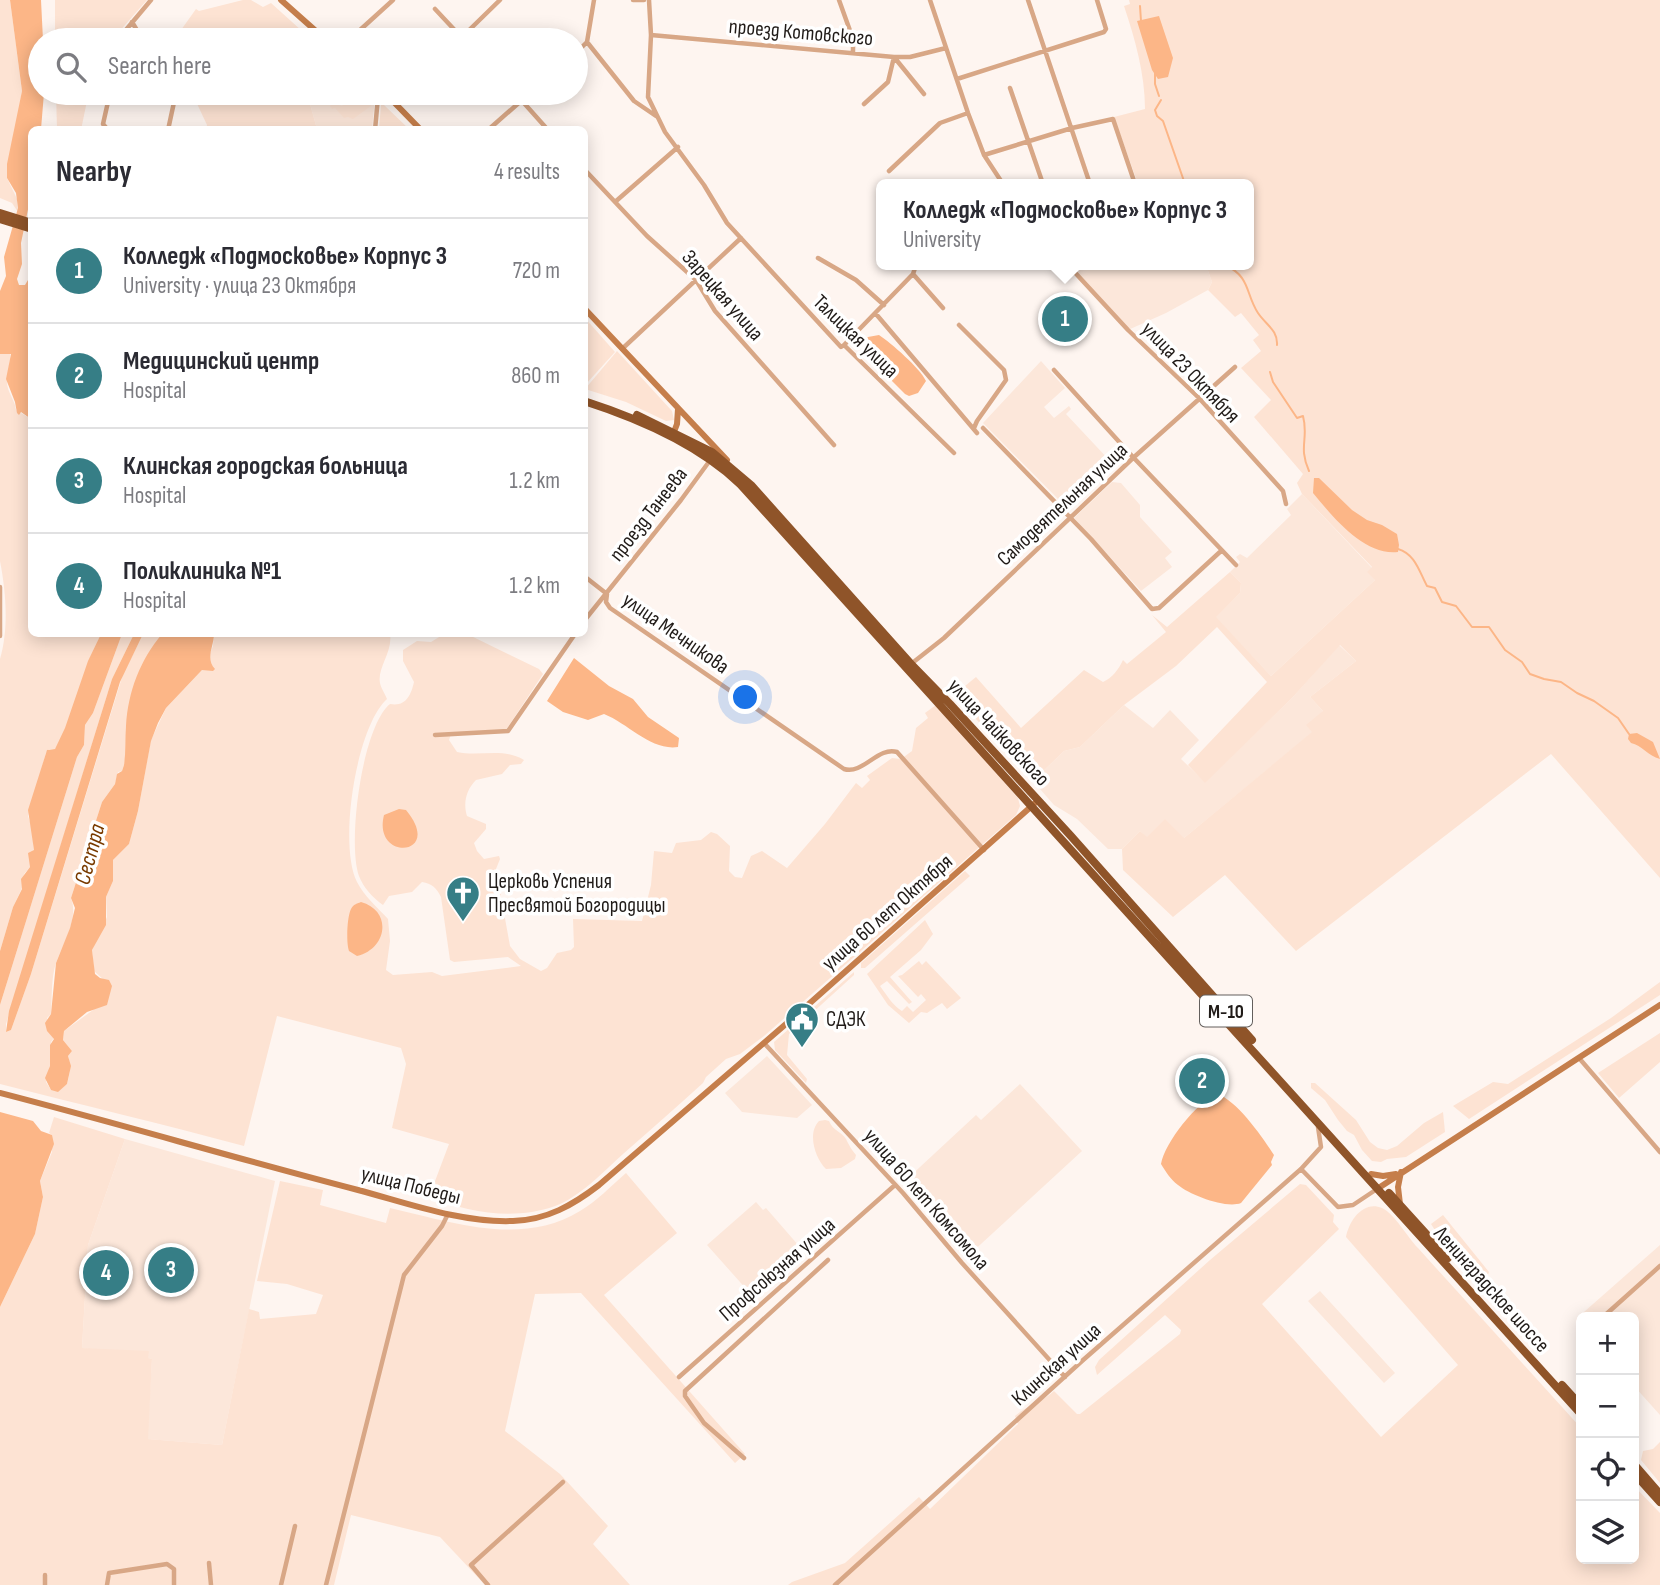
<!DOCTYPE html>
<meta charset="utf-8">
<style>
:root{--surface:#fff;--page:#f7f7f7;--text:#2b2b33;--muted:#7c7c81;--line:#e1e1e2;--accent:#367e86}
body{margin:0;font-family:"Sofia Sans Condensed",sans-serif;background:var(--page);color:var(--text)}
.controls{position:absolute;right:21px;bottom:21px;display:grid;overflow:hidden;border-radius:10px;box-shadow:0 4px 18px #0003}
.controls button{width:63px;height:63px;display:grid;place-items:center;padding:0;border:0;border-bottom:2px solid var(--line);background:var(--surface);color:var(--text);font:35px sans-serif}
.you{position:absolute;left:746px;top:698px;width:24px;height:24px;margin:-18px;border:5px solid #fff;border-radius:50%;background:#1a73e8;box-shadow:0 0 0 10px #1a73e833}
.badge{display:grid;place-items:center;width:46px;height:46px;border-radius:50%;background:var(--accent);color:#fff;font-size:23px;font-weight:700}
.pin{position:absolute;translate:-50% -50%;border:4px solid #fff;box-shadow:0 2px 7px #0006}
.popup{position:absolute;left:876px;top:179px;width:378px;height:91px;box-sizing:border-box;display:grid;place-content:center;border-radius:10px;background:var(--surface);filter:drop-shadow(0 2px 5px #0005);font-size:23px;white-space:nowrap;color:var(--muted)}
.popup b{font-size:26px;color:var(--text)}
.popup::after{content:'';position:absolute;left:50%;top:100%;margin-left:-14px;border:14px solid transparent;border-top-color:var(--surface)}
.list{margin:0;padding:0;list-style:none}
h2{display:flex;justify-content:space-between;align-items:center;height:91px;margin:0;padding:0 28px;font-size:30px}
h2 small{font-size:23px;font-weight:400;color:var(--muted)}
.list li{display:grid;grid-template-columns:46px 1fr auto;gap:21px;align-items:center;box-sizing:border-box;height:105px;padding:0 28px;border-top:2px solid var(--line)}
.list b{display:block;font-size:26px;white-space:nowrap}
.list p{margin:0;font-size:23px;white-space:nowrap;color:var(--muted)}
.list em{font-size:23px;font-style:normal;color:var(--muted)}
.icon{flex:none;width:38px;height:38px;fill:none;stroke:currentColor;stroke-width:2;stroke-linecap:round;stroke-linejoin:round}
.map{position:relative;flex:none;width:1660px;height:1585px;overflow:hidden}
.search{position:absolute;background:var(--surface);box-shadow:0 4px 18px #0003;left:28px;top:28px;width:560px;height:77px;display:flex;align-items:center;gap:18px;box-sizing:border-box;padding:0 24px;border-radius:38px;color:var(--muted);font-size:26px}
.panel{position:absolute;background:var(--surface);box-shadow:0 4px 18px #0003;left:28px;top:126px;width:560px;height:511px;border-radius:10px}
.map>svg:first-child{display:block}
.built{fill:#fce7da}
.green{fill:#fde3d3}
.water{fill:#fcb687}
.lines{fill:none;stroke-linecap:round;stroke-linejoin:round}
.stream{stroke:#fcb687;stroke-width:2}
.street{stroke:#d8a786;stroke-width:4.5}
.secondary{stroke:#c57e4b;stroke-width:6}
.highway{stroke:#8f5429;stroke-width:8}
.labels{text-anchor:middle;stroke-width:7;stroke-linejoin:round;paint-order:stroke}
.shield{fill:#fff;stroke:#635f5d;stroke-width:2}
.shield-label{font-size:19px;font-weight:bold;fill:#201b18}
.street-label{font-size:21px;fill:#201b18;stroke:#fff}
.poi-label{font-size:21px;fill:#201b18;stroke:#fff;text-anchor:start}
.water-label{font-size:23px;font-style:italic;fill:#793b00;stroke:#fff}
</style>
<div class="map">
<svg width="1660" height="1585" viewBox="0 0 1660 1585">
<rect width="100%" height="100%" fill="#fef5f0"/>
<path class="built" d="M307,93H370L375,97L372,129H317Z
M1086,265H1206L1212,282L1208,290L1166,313L1128,330L1075,274Z
M1041,361L1065,388L1044,407L1054,418L1069,406L1071,409L1066,414L1110,461L1062,503L983,423Z
M1112,482L1121,483L1140,505V517L1172,552L1165,558L1172,567L1141,591L1074,518Z
M1302,494L1372,568L1375,580L1271,676L1215,617L1240,593L1241,583L1230,572L1240,562L1236,557L1240,554L1247,558L1291,515L1287,509Z
M1339,645L1356,661L1310,697L1323,711L1313,732L1184,838L1146,837L1140,831L1122,849H1108L1077,819L1054,805L1033,781L1064,751L1080,747L1124,705L1153,728L1170,710L1199,740L1181,759L1205,782L1293,697Z
M767,1056L812,1105L797,1118L742,1112L725,1093Z
M1020,1084L1082,1151L969,1255L951,1228L906,1180L976,1115L981,1120Z
M125,1139L275,1181L222,1445L147,1439L152,1359L82,1348L88,1245Z
M756,1202L763,1210L766,1208L799,1246L748,1291L707,1245Z
M1660,1245V1415L1634,1386V1317H1581V1325L1576,1319Z
M1320,1291L1395,1373L1384,1383L1308,1301Z"/>
<path class="green" d="M0,0H10L22,91L7,178L17,199L18,212L12,203L0,198Z
M55,0H147L118,33L116,40H55Z
M243,0H251L263,7L271,3L312,40H176V37L196,9L199,11Z
M1129,0H1660V878L1551,754L1296,951L1225,875L1173,917L1123,870L1122,849L1140,831L1147,837L1165,819L1184,838L1312,732L1306,725L1323,711L1310,697L1356,661L1340,645L1293,697L1205,783L1188,765L1267,682L1217,627L1176,666L1124,705L1080,747L1064,751L1033,781L954,695L976,677L1021,728L1084,670L1103,682C1112,678 1119,669 1123,660L1127,664L1166,632L1152,615L1167,627L1230,572L1241,583L1240,593L1216,617L1271,676L1375,580L1367,572L1372,567L1302,494L1297,483L1303,474L1254,417L1271,400L1241,368L1261,351L1253,340L1259,335L1241,313L1235,317L1208,290L1212,282L1206,265H1249V184H1138L1114,117L1145,109C1145,74 1135,39 1124,6L1130,4Z
M56,93H101L100,98L88,96L81,130L57,129Z
M192,93H307L317,129H206L207,125Z
M349,93H368L373,102L371,106L353,119L348,117L344,118L335,108L332,109L330,106L332,103L342,106L349,98Z
M381,105H384L409,129H379Z
M585,318L615,352L586,384H584Z
M617,351L672,411L674,420L666,421L626,402L585,389Z
M10,353C11,361 7,373 7,382C7,392 15,400 16,410L31,419L32,634H101C85,669 75,718 55,749H49L46,753L28,816L32,828L34,850L30,856V867L24,874L22,888L13,907L0,951V659C9,628 6,592 0,561V354Z
M122,634H134L112,679L6,1024V1032L11,1030L31,974L123,674L143,634H162L141,666L124,765L122,771L118,772L115,784L102,802L71,898C79,919 63,943 56,963C51,978 52,998 51,1014L47,1018L54,1038L51,1042L50,1066L46,1082L51,1090L60,1089L67,1084C70,1073 71,1067 68,1056L72,1051L63,1040L64,1031L93,1010L104,980L94,971L92,950L107,917L106,897L113,881V860L129,844L138,811L151,740L166,708L202,670L209,669L211,665L209,656L213,646L214,634H390C393,652 377,668 380,683C381,688 385,694 387,699C356,727 338,845 357,882C364,896 377,907 388,919L390,941L386,970L393,975L432,972L442,976L521,966L508,957L454,962L450,960L441,897C436,887 432,884 422,882L412,892L389,896L383,905C373,898 363,887 359,876C347,843 362,727 390,704C406,707 411,695 414,682L403,661V650L417,641L431,642L444,634H467L539,669L543,674L506,730L451,734L449,740L457,752C480,757 503,747 524,760L521,764L510,765L502,774L476,780C466,790 463,803 467,816L486,824V829L474,843L477,851L484,859L499,856L500,859L496,869L510,946L520,959L541,971L547,968L557,953L571,950L574,947L573,919L642,921L651,885L654,851L672,853L676,843L701,840L711,832L717,834L730,846L729,871L735,877L742,878L751,856L762,851L787,868L825,824L856,783L862,788L870,780L867,776L892,758L901,759L912,751L916,728L928,718L925,713L936,705L1018,798L1020,806L1016,815L764,1036L740,1054L726,1059L706,1077L703,1083C677,1107 650,1130 623,1154C603,1172 580,1197 555,1206C513,1221 468,1212 429,1197L449,1144L392,1128L406,1064L401,1048L277,1016L244,1146C163,1124 82,1105 0,1084V1005L77,757L84,745L85,725L93,713Z
M965,871L970,876L865,968H861V963Z
M925,920L933,934L921,950L890,977L912,1002L909,1004L887,981L880,986C886,994 893,1006 902,1011L907,1006L913,1012L926,1000L921,994L918,997L898,976L902,975L919,961L922,965L926,961L961,998L947,1009L942,1003L927,1013L921,1012L909,1023L888,1005L867,974Z
M854,972V975L789,1034L787,1055L807,1079L806,1083L775,1050L774,1042Z
M1660,982V995L1469,1119L1453,1106L1493,1082L1508,1084L1611,1018Z
M1660,1033V1062L1619,1098L1598,1073Z
M1311,1083H1315L1356,1120L1370,1142L1378,1148L1387,1150L1397,1146L1424,1123L1443,1112L1445,1132L1406,1157L1387,1159L1381,1162L1372,1161L1362,1150L1354,1135L1347,1131L1338,1120L1325,1100L1311,1088Z
M54,1117L125,1139L88,1245L82,1348L149,1351L148,1358L152,1359L148,1439L222,1445L249,1309L259,1312L260,1319L316,1314L323,1295L287,1284L257,1281L280,1181L323,1190L320,1205L386,1223L390,1208C452,1222 521,1247 580,1211C597,1201 611,1186 626,1173L677,1233L604,1295L745,1454L735,1463L581,1293L535,1294L505,1431L560,1474L608,1526L593,1544L630,1585H485L440,1537L351,1515L334,1585H0V1307L35,1234L43,1197L40,1181L52,1152V1135L49,1133Z
M825,1120L829,1121C833,1131 841,1131 846,1139C849,1145 851,1149 856,1155L855,1159L841,1168L826,1169C815,1158 807,1133 819,1121Z
M1300,1184L1306,1185L1334,1215L1333,1222L1339,1229L1262,1304L1381,1437L1458,1365L1346,1237C1349,1221 1363,1200 1382,1208C1394,1213 1408,1238 1418,1248C1472,1308 1527,1368 1581,1428V1559H1634V1486L1660,1513V1585H788L792,1582L845,1563L919,1497L930,1509L1018,1424L1015,1416C1029,1404 1042,1402 1054,1391L1077,1414H1080L1180,1334L1181,1330L1165,1315L1097,1375L1095,1367L1099,1360L1210,1260Z
M1443,1215L1489,1272L1487,1277L1479,1275L1438,1235L1431,1224Z
M1660,1442V1483L1641,1460L1643,1451L1653,1449Z"/>
<path class="water" d="M10,0H41L43,40H40V93H44L41,129L32,130L31,195L21,243L22,264L17,279L19,285H25L31,275V419L21,412L19,415L17,413L15,402L6,379L11,354H0V291L6,276L4,257L18,208L16,193L7,178V164L22,91Z
M1159,16L1173,58L1168,77L1158,79L1152,70L1137,21Z
M879,335C891,343 920,368 926,381L918,393L909,396L905,394L863,352L861,344L868,337Z
M1314,478H1319L1352,510L1367,520L1382,525L1397,534L1399,545L1398,552C1364,556 1333,517 1313,493Z
M101,634H122L93,713L85,725L84,745L77,757L0,1005V951L13,907L22,889L21,879L30,867L28,853L34,850L28,810L47,750L55,749L65,728L88,661Z
M134,634H143L120,682L31,974L11,1030L6,1032L9,1011L112,679Z
M162,634H214C214,646 205,659 215,669L213,671L202,670L166,708L158,723L151,741L138,811L129,844L113,860V881L106,897V925L92,950L95,974L100,978L109,980L112,986L107,1005L87,1012L64,1031L63,1040L72,1051L68,1056L71,1066L67,1084L58,1092L51,1090L45,1078L50,1066V1045L54,1039L47,1031L45,1023L51,1014L56,963L70,928L75,908L71,898L102,802L115,784L117,774L122,771L124,765C126,752 125,739 126,726C128,692 140,660 162,634Z
M574,658L609,686L633,699L648,717L679,738L678,747C651,751 629,724 604,714L588,720L563,712L547,701Z
M1637,733L1653,742L1660,759C1648,756 1642,745 1631,743L1628,739L1629,734Z
M399,809L406,810C445,857 372,862 384,815Z
M361,902C393,911 387,949 357,956L349,951C346,943 347,917 351,909C354,904 356,904 361,902Z
M1217,1094C1237,1100 1263,1138 1274,1155L1271,1162L1272,1165L1241,1203C1226,1209 1190,1195 1178,1185C1170,1179 1166,1172 1161,1164C1165,1142 1197,1102 1217,1094Z
M0,1112L33,1121L41,1131L52,1135L54,1144L40,1181L43,1197L35,1234L0,1307Z"/>
<g class="lines">
<path class="stream" d="M1140,6L1141,21
M1155,73V84L1159,96
M1161,100L1155,110L1157,116L1163,121L1185,184
M1225,265C1251,277 1245,293 1258,313C1266,325 1278,330 1277,345
M1270,372L1273,382L1297,418L1303,416C1309,438 1298,447 1309,471
M1398,549C1415,554 1419,571 1427,586L1435,588L1442,602L1456,606L1472,627H1489L1505,650L1522,662L1530,674L1544,679L1561,682L1577,693L1594,701L1618,718L1629,734"/>
<path class="street" d="M633,0H644
M649,0L651,35L648,97L665,132L704,185L727,223L841,347L844,345L954,453
M839,0L853,39V52
M930,0L968,113L984,155L1003,184
M1028,0L1090,184
M435,9L464,40
M132,22L138,32L154,40
M651,35L894,57H910L946,48
M122,40L125,31L151,0
M349,40L393,0
M459,40L500,0
M587,42L634,101L656,116
M576,53L587,42L594,0
M957,79L1104,32L1106,29L1097,0
M1010,88L1043,184
M515,93L548,130
M394,101L403,93
M864,104L888,82L894,57L924,94
M108,130L103,124L110,93
M168,130L176,93
M375,130L378,97L382,93
M488,130L530,93
M984,155L1072,128L1113,119L1135,184
M584,169L647,236L696,280L715,311L834,445
M889,171L940,123L968,113
M615,202L678,147
M818,258L856,280L884,305
M1068,265L1128,330L1199,398L1283,491L1286,504
M913,274L943,308
M876,314L977,433
M959,325L1004,370L1006,380L977,421L974,428
M844,345L913,274L916,265
M622,349L741,238
M1054,370L1132,456L1236,565
M983,428L1091,539L1152,609L1159,608L1221,551
M584,576L607,594L606,602L610,608L844,769C863,775 878,746 897,752L984,850
M0,587V636
M584,621L681,500L711,459
M911,664L944,638L1133,458L1235,367
M435,735L508,731L575,634
M764,1043L903,1193L962,1263L1065,1377
M1579,1058L1660,1152
M1301,1169L1338,1207L1353,1205L1377,1189
M1603,1317L1660,1266
M679,1377L895,1185
M744,1458L704,1423L685,1396V1391L828,1260
M209,1563L211,1585
M45,1575V1585
M107,1585L109,1573L167,1564L174,1569V1585
M281,1585L295,1526
M326,1585L404,1275L442,1226L448,1214
M488,1585L471,1565L563,1482
M835,1585L1082,1361L1301,1169L1321,1147L1318,1127"/>
<path class="secondary" d="M281,0L326,40
M385,93L421,130
M584,308L727,460
M672,437L677,424L678,409
M0,1093C120,1124 238,1159 358,1190C407,1203 461,1223 513,1221C547,1220 573,1205 599,1185L801,1011L1034,804
M1371,1174L1383,1176L1396,1174
M1377,1189L1660,1005
M1400,1204L1398,1187L1401,1172"/>
<path class="highway" d="M0,213L32,223
M0,219L32,229
M584,401C640,419 698,444 740,484L1581,1414
M637,415L712,452L751,485L911,664L950,704L1070,835L1252,1040
M1389,1193L1448,1258
M1562,1385L1581,1406
M1634,1464L1660,1494
M1634,1473L1660,1502"/>
</g>
<defs>
<g id="church-pin" transform="scale(1.75)"><path d="M0 17L-7.5 6A9.5 9.5 0 1 1 7.5 6Z" fill="#367e86" stroke="#fff"/><path d="M-1.2-6h2.4v3.5h3.3v2.4h-3.3V6h-2.4V-.1h-3.3v-2.4h3.3Z" fill="#fff"/></g>
<g id="civic-pin" transform="scale(1.75)"><path d="M0 17L-7.5 6A9.5 9.5 0 1 1 7.5 6Z" fill="#367e86" stroke="#fff"/><path d="M-.6-6.5H3V-4.5H.6V-3L4-1V1h2V6H-6V1h2V-1L-.6-3ZM-1.2 2.5V6h2.4V2.5Z" fill="#fff"/></g>
</defs>
<g fill-rule="evenodd">
<use href="#church-pin" x="463" y="893"/>
<use href="#civic-pin" x="802" y="1019"/>
</g>
<g class="labels">
<rect class="shield" x="1200" y="995.5" width="52" height="31" rx="5"/>
<g class="shield-label">
<text x="1226" y="1018">М-10</text>
</g>
<g class="street-label">
<text transform="translate(801 32) rotate(5)" y="7">проезд Котовского</text>
<text transform="translate(723 295) rotate(49)" y="7">Зарецкая улица</text>
<text transform="translate(856 336) rotate(44)" y="7">Талицкая улица</text>
<text transform="translate(1191 372) rotate(46)" y="7">улица 23 Октября</text>
<text transform="translate(1062 504) rotate(-43)" y="7">Самодеятельная улица</text>
<text transform="translate(648 514) rotate(-52)" y="7">проезд Танеева</text>
<text transform="translate(676 633) rotate(35)" y="7">улица Мечникова</text>
<text transform="translate(999 732) rotate(47)" y="7">улица Чайковского</text>
<text transform="translate(887 912) rotate(-41)" y="7">улица 60 лет Октября</text>
<text transform="translate(411 1185) rotate(14)" y="7">улица Победы</text>
<text transform="translate(927 1199) rotate(49)" y="7">улица 60 лет Комсомола</text>
<text transform="translate(777 1269) rotate(-41)" y="7">Профсоюзная улица</text>
<text transform="translate(1492 1289) rotate(48)" y="7">Ленинградское шоссе</text>
<text transform="translate(1056 1364) rotate(-42)" y="7">Клинская улица</text>
</g>
<g class="poi-label">
<text x="488" y="888">Церковь Успения<tspan x="488" dy="24">Пресвятой Богородицы</tspan></text>
<text x="826" y="1026">СДЭК</text>
</g>
<g class="water-label">
<text transform="translate(89 854) rotate(-75)" y="8">Сестра</text>
</g>
</g>
</svg>
<div class="controls">
<button>+</button>
<button>−</button>
<button><svg class="icon" aria-label="locate" viewBox="0 0 24 24"><circle cx="12" cy="12" r="6"/><path d="M12 2v4M12 18v4M2 12h4M18 12h4"/></svg></button>
<button><svg class="icon" aria-label="layers" viewBox="0 0 24 24"><path d="M12 4l9 5-9 5-9-5zM3 14l9 5 9-5"/></svg></button>
</div>
<div class="you"></div>
<div class="pin badge" style="left:1065px;top:319px">1</div>
<div class="popup"><b>Колледж «Подмосковье» Корпус 3</b>University</div>
<div class="pin badge" style="left:1202px;top:1081px">2</div>
<div class="pin badge" style="left:171px;top:1270px">3</div>
<div class="pin badge" style="left:106px;top:1273px">4</div>
<div class="search"><svg class="icon" aria-label="search" viewBox="0 0 24 24"><circle cx="10" cy="10" r="6"/><path d="M15 15l6 6"/></svg>Search here</div>
<section class="panel">
<h2>Nearby<small>4 results</small></h2>
<ul class="list">
<li><span class="badge">1</span><div><b>Колледж «Подмосковье» Корпус 3</b><p>University · улица 23 Октября</p></div><em>720 m</em></li>
<li><span class="badge">2</span><div><b>Медицинский центр</b><p>Hospital</p></div><em>860 m</em></li>
<li><span class="badge">3</span><div><b>Клинская городская больница</b><p>Hospital</p></div><em>1.2 km</em></li>
<li><span class="badge">4</span><div><b>Поликлиника №1</b><p>Hospital</p></div><em>1.2 km</em></li>
</ul>
</section>
</div>
